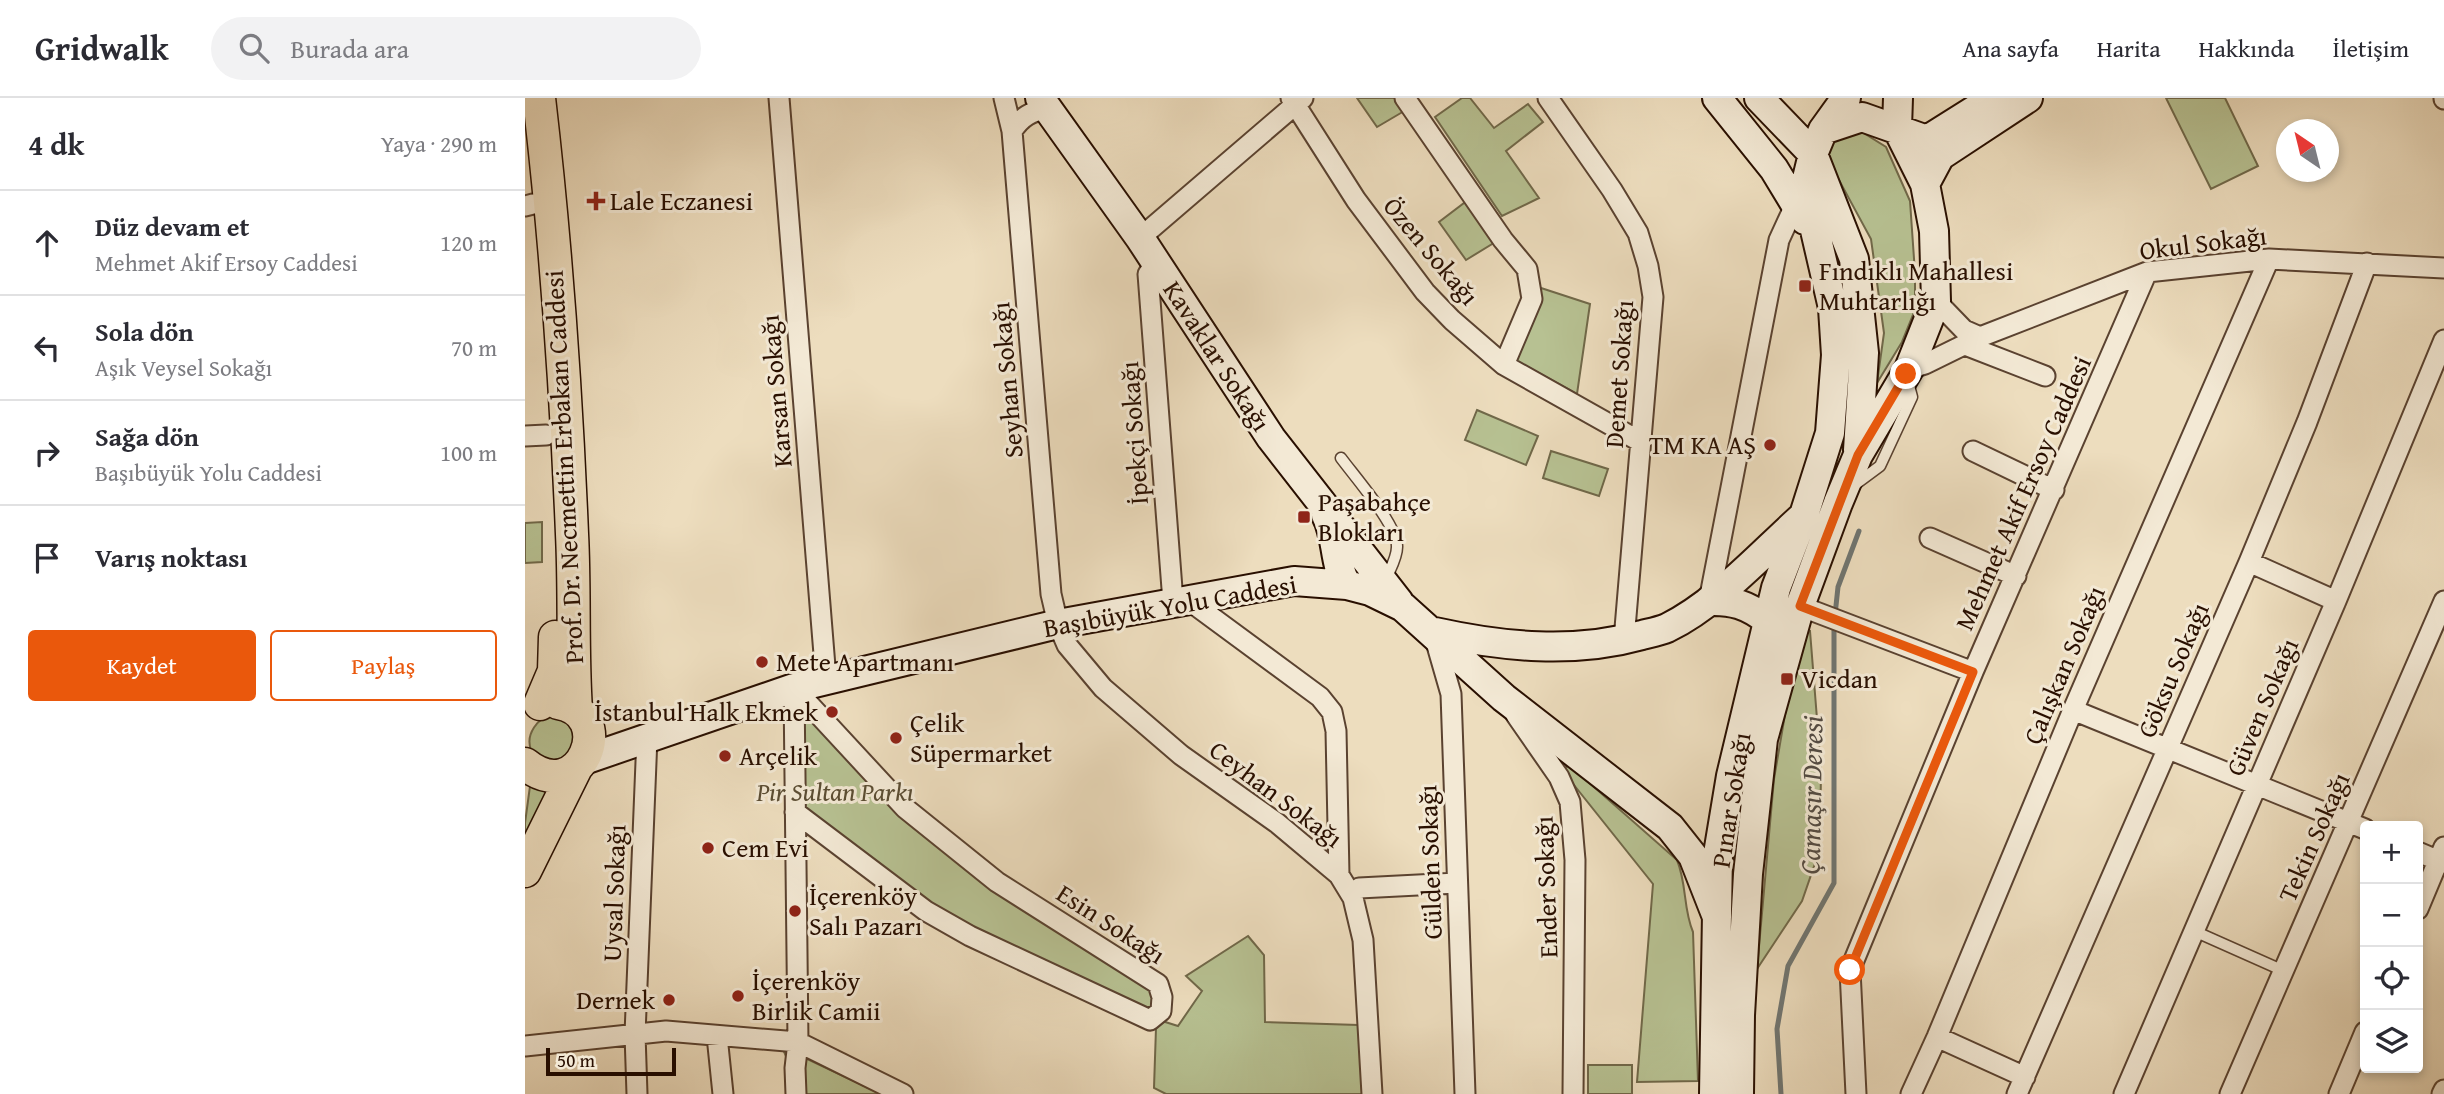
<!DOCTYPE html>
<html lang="tr">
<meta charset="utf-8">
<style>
:root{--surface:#fff;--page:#f2f2f3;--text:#2b2b33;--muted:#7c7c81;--line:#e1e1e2;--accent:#ea580c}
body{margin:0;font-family:"Gentium Book Plus",serif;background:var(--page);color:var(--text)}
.controls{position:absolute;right:21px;bottom:21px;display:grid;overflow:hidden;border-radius:7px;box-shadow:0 4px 10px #0003}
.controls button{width:63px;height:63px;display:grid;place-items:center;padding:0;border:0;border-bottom:2px solid var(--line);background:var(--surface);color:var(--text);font:35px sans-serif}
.compass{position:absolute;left:1751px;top:21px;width:63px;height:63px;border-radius:50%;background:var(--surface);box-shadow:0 4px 10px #0003;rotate:325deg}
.scale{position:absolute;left:21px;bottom:18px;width:130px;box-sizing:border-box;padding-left:7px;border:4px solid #290f00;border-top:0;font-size:19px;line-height:24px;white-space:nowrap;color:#290f00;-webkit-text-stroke:5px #f3e9d5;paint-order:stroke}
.stop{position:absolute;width:21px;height:21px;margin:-16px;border:5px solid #ea580c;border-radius:50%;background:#fff}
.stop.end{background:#ea580c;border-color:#fff;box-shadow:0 2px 7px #0008}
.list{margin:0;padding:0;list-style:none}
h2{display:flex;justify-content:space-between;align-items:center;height:91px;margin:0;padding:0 28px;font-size:30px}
h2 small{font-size:23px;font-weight:400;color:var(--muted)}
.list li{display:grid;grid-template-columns:46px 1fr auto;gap:21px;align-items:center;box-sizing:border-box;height:105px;padding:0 28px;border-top:2px solid var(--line)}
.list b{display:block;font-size:26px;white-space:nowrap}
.list p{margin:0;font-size:23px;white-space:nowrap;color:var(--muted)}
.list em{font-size:23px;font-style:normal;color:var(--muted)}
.actions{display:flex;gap:14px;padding:21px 28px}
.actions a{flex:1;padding:16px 0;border:2px solid var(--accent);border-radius:7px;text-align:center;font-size:24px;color:var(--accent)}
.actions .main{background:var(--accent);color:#fff}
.icon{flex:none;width:38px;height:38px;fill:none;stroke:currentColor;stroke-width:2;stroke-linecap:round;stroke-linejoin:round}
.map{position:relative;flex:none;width:1919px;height:996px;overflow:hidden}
header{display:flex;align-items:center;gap:42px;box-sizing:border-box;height:98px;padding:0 35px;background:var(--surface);border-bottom:2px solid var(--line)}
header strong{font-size:33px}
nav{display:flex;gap:38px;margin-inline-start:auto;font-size:24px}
.search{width:490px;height:63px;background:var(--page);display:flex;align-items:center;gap:18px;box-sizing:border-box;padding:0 24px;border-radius:38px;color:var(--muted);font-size:26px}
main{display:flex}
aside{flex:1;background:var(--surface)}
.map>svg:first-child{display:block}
.green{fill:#b7c192;stroke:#706849;stroke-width:2}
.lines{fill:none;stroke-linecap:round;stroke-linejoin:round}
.stream{stroke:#6f7571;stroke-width:5}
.lane-casing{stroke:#5a4230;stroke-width:13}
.street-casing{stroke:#5a4230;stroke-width:23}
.secondary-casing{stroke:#290f00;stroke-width:32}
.primary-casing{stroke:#290f00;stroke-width:35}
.lane{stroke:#f3e9d5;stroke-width:10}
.street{stroke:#f3e9d5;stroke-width:19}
.secondary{stroke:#f3e9d5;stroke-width:28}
.primary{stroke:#edddbe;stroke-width:32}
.route{stroke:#ea580c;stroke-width:9}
.poi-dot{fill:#8f2418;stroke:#f3e9d5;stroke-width:2.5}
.labels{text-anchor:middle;stroke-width:6;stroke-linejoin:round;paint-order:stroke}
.poi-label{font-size:26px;fill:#290f00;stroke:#f3e9d5;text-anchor:start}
.street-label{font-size:26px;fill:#290f00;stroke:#f3e9d5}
.park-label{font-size:26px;font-style:italic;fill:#5b4d33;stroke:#f3e9d5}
.water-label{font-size:28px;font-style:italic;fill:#524a42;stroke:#f3e9d5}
</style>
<header>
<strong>Gridwalk</strong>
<div class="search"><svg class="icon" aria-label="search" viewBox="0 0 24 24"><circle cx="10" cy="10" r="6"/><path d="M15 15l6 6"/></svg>Burada ara</div>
<nav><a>Ana sayfa</a><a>Harita</a><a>Hakkında</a><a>İletişim</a></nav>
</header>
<main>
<aside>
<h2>4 dk<small>Yaya · 290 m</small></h2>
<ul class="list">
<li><svg class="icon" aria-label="ahead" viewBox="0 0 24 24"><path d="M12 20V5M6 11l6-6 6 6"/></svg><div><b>Düz devam et</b><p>Mehmet Akif Ersoy Caddesi</p></div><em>120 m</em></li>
<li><svg class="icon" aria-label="left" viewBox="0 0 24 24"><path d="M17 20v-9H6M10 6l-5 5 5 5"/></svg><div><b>Sola dön</b><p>Aşık Veysel Sokağı</p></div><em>70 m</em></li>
<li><svg class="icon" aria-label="right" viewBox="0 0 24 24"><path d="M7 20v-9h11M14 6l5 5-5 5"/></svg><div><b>Sağa dön</b><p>Başıbüyük Yolu Caddesi</p></div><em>100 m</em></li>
<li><svg class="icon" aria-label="arrive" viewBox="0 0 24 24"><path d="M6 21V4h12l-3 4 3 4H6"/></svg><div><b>Varış noktası</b></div></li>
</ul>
<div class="actions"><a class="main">Kaydet</a><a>Paylaş</a></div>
</aside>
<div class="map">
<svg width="1919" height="996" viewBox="0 0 1919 996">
<rect width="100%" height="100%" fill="#edddbe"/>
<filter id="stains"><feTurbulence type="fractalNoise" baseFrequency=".00286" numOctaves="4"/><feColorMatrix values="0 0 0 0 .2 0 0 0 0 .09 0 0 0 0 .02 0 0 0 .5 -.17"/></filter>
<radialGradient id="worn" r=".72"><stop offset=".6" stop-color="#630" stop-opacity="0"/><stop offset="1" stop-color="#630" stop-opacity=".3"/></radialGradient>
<path class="green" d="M832,0H880L886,9L852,29Z
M937,0H945L969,30L1003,6L1018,24L981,53L1014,100L977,118L910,19Z
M1641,0H1700L1733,68L1686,91Z
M1337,34L1361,49L1385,103L1390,175V212L1377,244L1352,285L1359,235L1346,141L1302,60L1301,44L1317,35Z
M943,102L972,143L941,162L914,124Z
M1013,189L1065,206L1052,296L990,262Z
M952,312L1013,338L1001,367L940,342Z
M1026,353L1083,371L1074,398L1018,380Z
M17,424V464L0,465V425Z
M1285,533L1296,671L1295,751L1277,803L1232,871L1249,681L1271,552L1279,535Z
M269,590L380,710L633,886L625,922L445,838L270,714Z
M27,616L48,625V656L26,666C21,662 10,657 6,652C0,636 13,620 27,616Z
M1044,667L1152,762C1162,786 1158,811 1168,834L1173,983L1112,984L1128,786L1037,672Z
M5,688L16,692L37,690L0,754V725Z
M723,838L739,857L740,924L833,927L839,996H641L629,990L631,930L637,923L653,928L677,893L661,878Z
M257,949L356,996H266L264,965Z
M1063,967H1107V996H1063Z"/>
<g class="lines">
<path class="stream" d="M1310,517L1313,489L1334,433
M1256,996L1252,931L1263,868L1309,785V527"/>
<g class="lane-casing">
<path id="lane" d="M816,360C830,379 873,428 872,449C872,460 865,471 861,481
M1328,388L1355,368L1387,299L1383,284
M1669,833L1759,873"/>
</g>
<g class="street-casing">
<path id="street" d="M254,0L301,581
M479,0L487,33C497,18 506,14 522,10
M766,0L831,102L900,194L927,222L979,267L1116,344
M880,0L978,142L1002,171L1007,201L979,267
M1023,0L1087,92L1113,135L1123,168L1128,199L1099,542
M1919,0V1
M487,33L526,496L533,526L542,547L578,590L656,657L752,725L814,777L828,800L838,842L847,996
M0,108L8,106
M615,140L778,0
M631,165L623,176L648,504
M1411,203L1439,232L1455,239
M1440,247L1520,278
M1384,271L1400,266L1455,239L1622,174L1744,161L1919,170
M0,338L21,337
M1448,353L1529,392
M1405,440L1491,478
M1724,464L1811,503
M662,501L795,599L807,614L811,633L814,777
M1184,503L1254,142L1271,105
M1275,508L1448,574
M909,537L926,596L940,996
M269,590L380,710L472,784L633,886L637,899L636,913L625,922L445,838L401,813L270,714
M269,590L273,944L270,970L271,996
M1548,612L1840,731
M991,617L1034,679L1045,704L1050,762L1048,996
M1893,754L1919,765
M826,796L834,790L932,785
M1893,811L1919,749
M192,938L198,996
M1412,939L1500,979
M0,948L141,933L273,944L378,996
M112,996L110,936L122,639
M1331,996L1325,872L1448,574L1622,174
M1386,996L1412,939L1548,612L1744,161
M1492,996L1724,464L1782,324L1842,165
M1599,996L1811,503L1919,242
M1705,996L1919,503
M1814,996L1840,934
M1917,996L1919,992"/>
</g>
<g class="secondary-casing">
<path id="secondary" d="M515,0L615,140L746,340L874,504
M1192,0L1249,71L1280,122
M1234,0L1288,56L1329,161L1339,255L1333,352
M1298,32L1337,19L1402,42L1469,0
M1400,86L1415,58L1503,0
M801,417C813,439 808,465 822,487
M1184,503C1207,502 1223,507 1242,522L1247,538
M910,534C978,549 1049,556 1117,537C1125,535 1135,533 1142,530C1191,506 1235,457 1275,421
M59,662L269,590L533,526L769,483L822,487L845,493L878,509L979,600L1145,729L1168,758L1192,819
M1189,996L1193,756L1206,678L1251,490L1279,417L1305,335L1311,257L1308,210L1280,89L1288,56L1298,32L1321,0
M1214,996L1215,917L1223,776L1238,641L1275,508L1313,405L1333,357L1384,271L1411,203L1409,133L1400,86L1372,30L1373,0"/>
</g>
<g class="primary-casing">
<path id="primary" d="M14,0C31,145 41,290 47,436C50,495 47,553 51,612
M15,606L29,573L30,539
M0,666C56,711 94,615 33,605
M0,773L51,670"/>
</g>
<use href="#lane" class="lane"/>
<use href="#street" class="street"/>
<use href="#secondary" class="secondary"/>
<use href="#primary" class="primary"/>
</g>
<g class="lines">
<path class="route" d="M1325,872L1448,574L1275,508L1333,357L1381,276"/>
</g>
<g class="poi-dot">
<path d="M67.5 92.5h7v7h7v7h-7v7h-7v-7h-7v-7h7z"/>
<rect x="1273" y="181" width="14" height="14" rx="3.5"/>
<circle cx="1245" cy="347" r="7"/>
<rect x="772" y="412" width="14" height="14" rx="3.5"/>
<circle cx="237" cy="564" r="7"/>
<rect x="1255" y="574" width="14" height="14" rx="3.5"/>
<circle cx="307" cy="614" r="7"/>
<circle cx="371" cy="640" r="7"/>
<circle cx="200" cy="658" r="7"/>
<circle cx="183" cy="750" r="7"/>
<circle cx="270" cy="813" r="7"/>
<circle cx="213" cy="898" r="7"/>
<circle cx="144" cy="902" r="7"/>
</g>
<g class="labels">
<g class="poi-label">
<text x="85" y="112">Lale Eczanesi</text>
<text x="1294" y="182">Fındıklı Mahallesi<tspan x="1294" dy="30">Muhtarlığı</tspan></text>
<text x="1231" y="356" text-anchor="end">TM KA AŞ</text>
<text x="793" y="413">Paşabahçe<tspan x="793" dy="30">Blokları</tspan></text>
<text x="251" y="573">Mete Apartmanı</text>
<text x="1276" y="590">Vicdan</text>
<text x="293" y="623" text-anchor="end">İstanbul Halk Ekmek</text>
<text x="385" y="634">Çelik<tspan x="385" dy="30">Süpermarket</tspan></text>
<text x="214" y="667">Arçelik</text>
<text x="197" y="759">Cem Evi</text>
<text x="284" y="807">İçerenköy<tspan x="284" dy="30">Salı Pazarı</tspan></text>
<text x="227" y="892">İçerenköy<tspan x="227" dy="30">Birlik Camii</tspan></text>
<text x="130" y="911" text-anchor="end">Dernek</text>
</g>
<g class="street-label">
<text transform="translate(1678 145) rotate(-7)" y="9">Okul Sokağı</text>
<text transform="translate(906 153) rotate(50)" y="9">Özen Sokağı</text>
<text transform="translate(692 258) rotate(57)" y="9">Kavaklar Sokağı</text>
<text transform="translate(1094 276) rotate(-86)" y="9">Demet Sokağı</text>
<text transform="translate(482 282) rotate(-95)" y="9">Seyhan Sokağı</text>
<text transform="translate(251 293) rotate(-95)" y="9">Karsan Sokağı</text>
<text transform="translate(609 335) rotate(-94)" y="9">İpekçi Sokağı</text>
<text transform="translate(39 369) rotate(-93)" y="9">Prof. Dr. Necmettin Erbakan Caddesi</text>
<text transform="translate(1498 395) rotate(-66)" y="9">Mehmet Akif Ersoy Caddesi</text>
<text transform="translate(645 508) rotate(-10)" y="9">Başıbüyük Yolu Caddesi</text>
<text transform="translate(1539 567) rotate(-67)" y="9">Çalışkan Sokağı</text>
<text transform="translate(1648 572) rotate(-67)" y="9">Göksu Sokağı</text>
<text transform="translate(1737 609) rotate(-67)" y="9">Güven Sokağı</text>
<text transform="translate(751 696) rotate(37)" y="9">Ceyhan Sokağı</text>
<text transform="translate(1206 702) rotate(-81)" y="9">Pınar Sokağı</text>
<text transform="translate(1789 739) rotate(-66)" y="9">Tekin Sokağı</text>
<text transform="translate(905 764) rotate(-92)" y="9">Gülden Sokağı</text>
<text transform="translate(1021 789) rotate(-92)" y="9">Ender Sokağı</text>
<text transform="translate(89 795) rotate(-88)" y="9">Uysal Sokağı</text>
<text transform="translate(586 826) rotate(33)" y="9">Esin Sokağı</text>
</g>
<g class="park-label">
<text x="310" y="703">Pir Sultan Parkı</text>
</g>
<g class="water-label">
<text transform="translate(1286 697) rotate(-89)" y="10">Çamaşır Deresi</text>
</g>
</g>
<rect width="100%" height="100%" filter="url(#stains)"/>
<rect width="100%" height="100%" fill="url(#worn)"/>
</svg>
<div class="controls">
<button>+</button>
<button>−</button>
<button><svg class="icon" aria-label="locate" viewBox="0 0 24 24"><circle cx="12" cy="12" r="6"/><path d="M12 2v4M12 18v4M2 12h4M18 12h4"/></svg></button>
<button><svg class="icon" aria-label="layers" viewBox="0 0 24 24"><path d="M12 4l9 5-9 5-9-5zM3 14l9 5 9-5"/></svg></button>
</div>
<svg class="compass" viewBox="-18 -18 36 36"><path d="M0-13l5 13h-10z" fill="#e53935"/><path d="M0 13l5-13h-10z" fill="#7c7c81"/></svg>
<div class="scale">50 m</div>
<div class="stop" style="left:1325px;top:872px"></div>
<div class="stop end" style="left:1381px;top:276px"></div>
</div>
</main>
